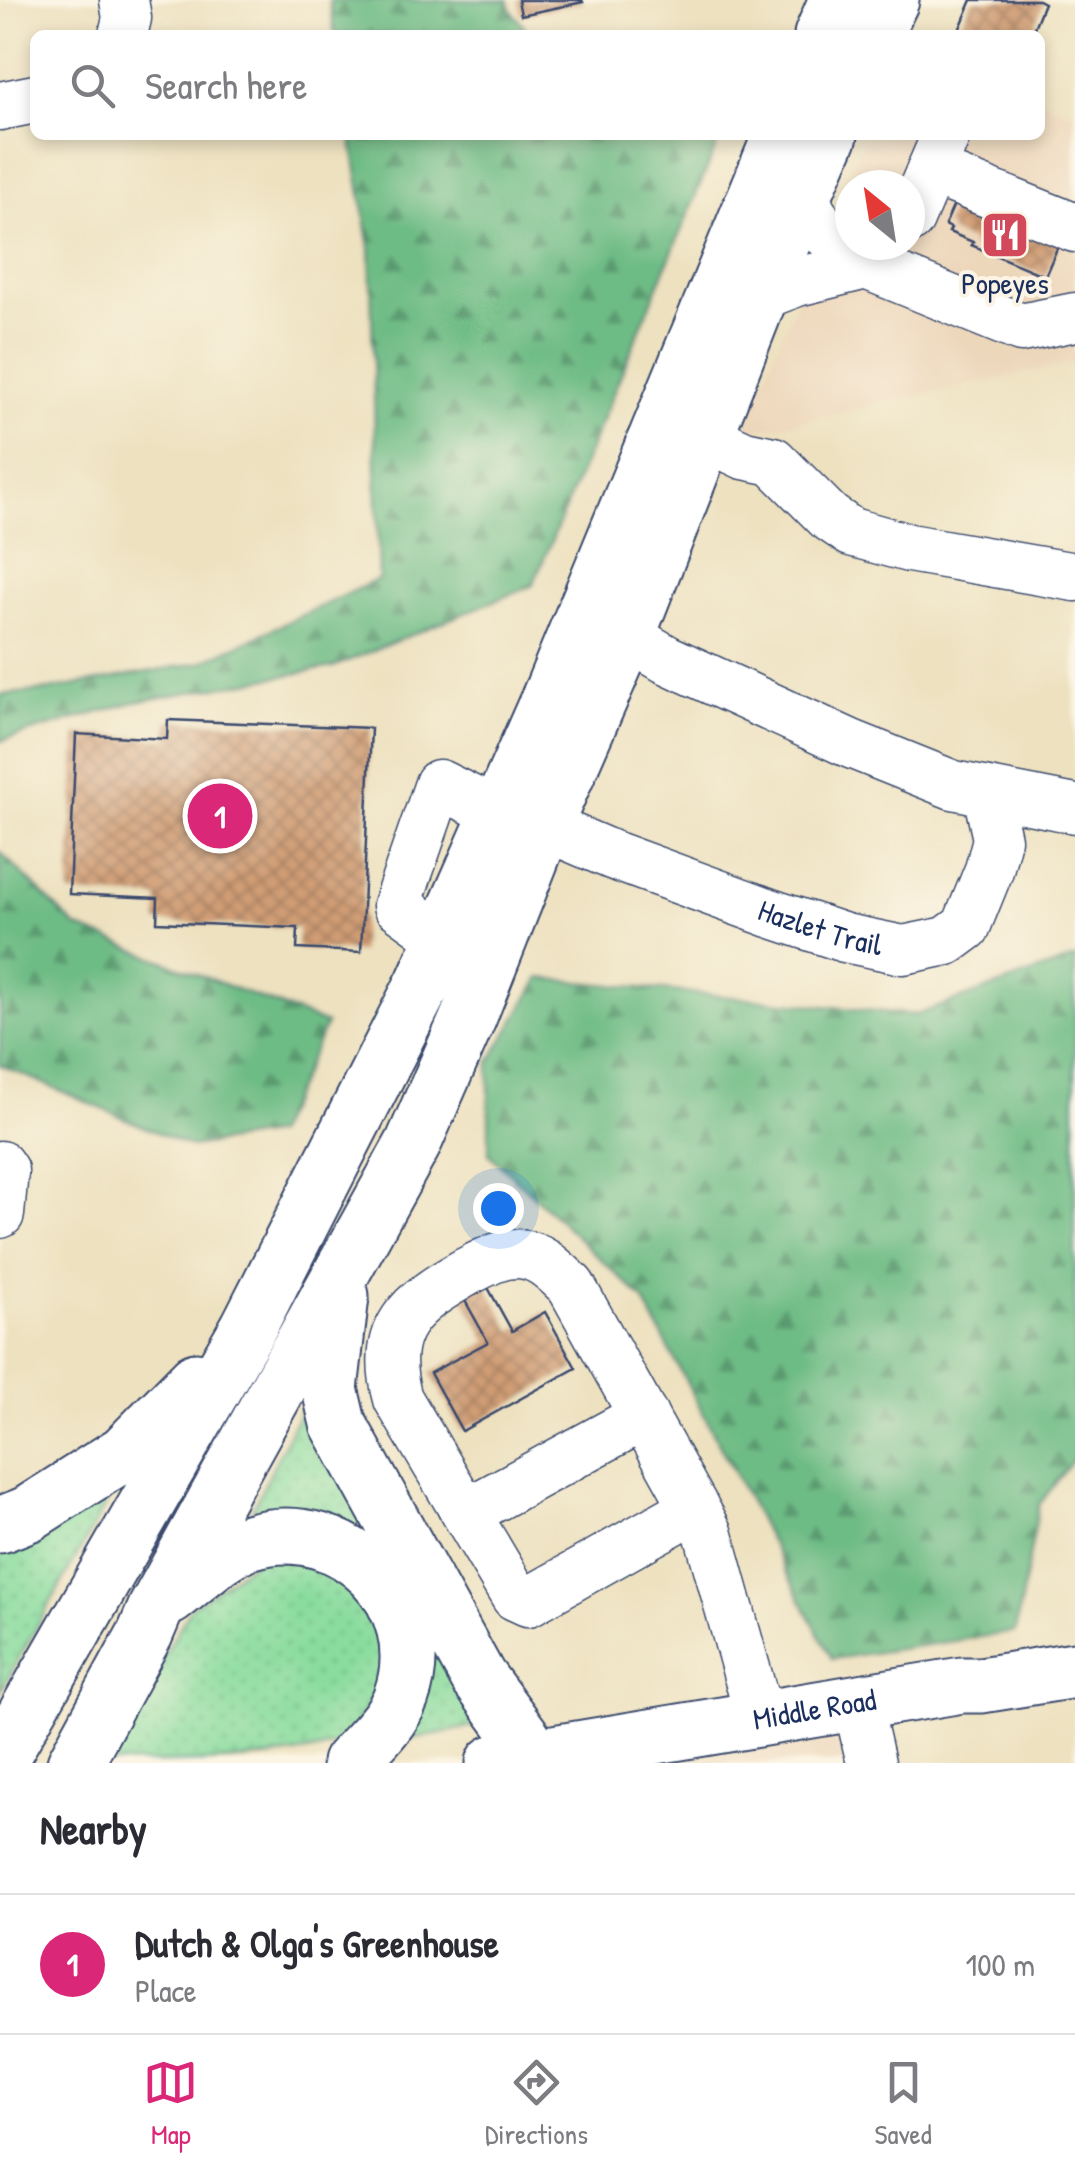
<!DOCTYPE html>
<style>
:root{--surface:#fff;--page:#f7f7f7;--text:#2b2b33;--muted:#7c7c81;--line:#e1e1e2;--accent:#db2777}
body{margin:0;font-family:"Patrick Hand",sans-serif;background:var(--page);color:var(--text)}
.compass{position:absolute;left:835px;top:170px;width:90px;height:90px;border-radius:50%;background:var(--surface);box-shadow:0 5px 15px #0003;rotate:330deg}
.you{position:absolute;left:498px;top:1208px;width:35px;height:35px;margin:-25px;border:8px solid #fff;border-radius:50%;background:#1a73e8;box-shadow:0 0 0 15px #1a73e833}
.badge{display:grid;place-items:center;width:65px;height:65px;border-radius:50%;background:var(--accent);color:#fff;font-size:32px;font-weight:700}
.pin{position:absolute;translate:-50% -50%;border:5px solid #fff;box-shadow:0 2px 10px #0006}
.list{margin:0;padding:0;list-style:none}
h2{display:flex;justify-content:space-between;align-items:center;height:130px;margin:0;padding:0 40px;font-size:42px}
h2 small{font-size:32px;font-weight:400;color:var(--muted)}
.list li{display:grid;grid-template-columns:65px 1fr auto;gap:30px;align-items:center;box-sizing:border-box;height:140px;padding:0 40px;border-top:2px solid var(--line)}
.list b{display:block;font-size:38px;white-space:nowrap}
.list p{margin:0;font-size:32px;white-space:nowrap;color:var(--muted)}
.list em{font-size:32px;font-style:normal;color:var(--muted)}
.icon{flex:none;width:55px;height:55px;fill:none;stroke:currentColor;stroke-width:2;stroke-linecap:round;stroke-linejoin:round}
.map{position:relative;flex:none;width:1075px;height:1763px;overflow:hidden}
.search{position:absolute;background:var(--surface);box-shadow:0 5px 15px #0003;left:30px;right:30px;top:30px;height:110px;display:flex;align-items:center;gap:25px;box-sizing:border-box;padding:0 35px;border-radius:15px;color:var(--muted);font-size:38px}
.sheet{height:270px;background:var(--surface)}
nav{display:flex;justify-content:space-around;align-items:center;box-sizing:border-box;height:140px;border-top:2px solid var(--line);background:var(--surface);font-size:28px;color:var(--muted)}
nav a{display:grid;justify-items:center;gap:5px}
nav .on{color:var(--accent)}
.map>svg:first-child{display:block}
.built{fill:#edd7bb;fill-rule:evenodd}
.green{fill:url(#green-dots);stroke:#52867e;stroke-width:2.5}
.forest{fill:url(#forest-firs);stroke:#447672;stroke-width:2.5}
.building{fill:url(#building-cross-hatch)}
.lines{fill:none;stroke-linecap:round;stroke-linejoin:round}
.minor-casing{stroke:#3a4a6d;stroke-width:51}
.major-casing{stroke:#3a4a6d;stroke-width:59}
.highway-casing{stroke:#3a4a6d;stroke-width:59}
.minor{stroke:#fff;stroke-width:48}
.major{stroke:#fff;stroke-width:55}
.highway{stroke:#fff;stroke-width:55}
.labels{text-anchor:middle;stroke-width:8;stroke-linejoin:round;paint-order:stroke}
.poi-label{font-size:30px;fill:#1b2f5e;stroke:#fcf5e5}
.street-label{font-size:30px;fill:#1b2f5e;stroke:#fcf5e5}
</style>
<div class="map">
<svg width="1075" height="1763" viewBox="0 0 1075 1763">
<defs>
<pattern id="green-dots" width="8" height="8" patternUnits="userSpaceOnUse" patternTransform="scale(2.5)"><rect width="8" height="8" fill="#89dc9e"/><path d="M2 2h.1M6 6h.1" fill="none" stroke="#76bd8a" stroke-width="1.8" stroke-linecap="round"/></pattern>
<pattern id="forest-firs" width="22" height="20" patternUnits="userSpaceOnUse" patternTransform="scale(2.5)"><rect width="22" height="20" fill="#6ebc85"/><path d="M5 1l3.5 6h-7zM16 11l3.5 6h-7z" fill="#5a9970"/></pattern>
<pattern id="building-cross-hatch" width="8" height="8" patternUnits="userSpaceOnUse" patternTransform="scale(2.5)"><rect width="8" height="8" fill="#d09d74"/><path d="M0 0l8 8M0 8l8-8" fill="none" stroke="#a88062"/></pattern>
</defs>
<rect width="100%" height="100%" fill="#fcf5e5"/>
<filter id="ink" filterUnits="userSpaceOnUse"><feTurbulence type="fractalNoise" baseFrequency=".01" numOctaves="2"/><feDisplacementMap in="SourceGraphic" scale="20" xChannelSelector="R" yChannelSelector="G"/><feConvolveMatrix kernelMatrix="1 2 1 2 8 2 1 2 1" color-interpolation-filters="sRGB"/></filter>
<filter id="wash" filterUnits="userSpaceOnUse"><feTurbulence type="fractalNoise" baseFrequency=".0048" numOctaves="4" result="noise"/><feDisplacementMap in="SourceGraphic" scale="40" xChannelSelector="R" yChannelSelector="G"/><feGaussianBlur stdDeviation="2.25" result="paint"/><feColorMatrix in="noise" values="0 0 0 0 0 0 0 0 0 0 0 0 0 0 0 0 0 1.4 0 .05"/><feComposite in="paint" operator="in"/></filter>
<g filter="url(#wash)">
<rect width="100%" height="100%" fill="#ede1bf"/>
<path class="built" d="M1040,100L1075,115V362L741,434L866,135H1040ZM850,185H910V245H850Z
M887,1725L893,1763H666Z"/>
<path class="green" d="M312,1387L385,1543L314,1512L252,1510Z
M118,1483L0,1692V1531Z
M274,1547L377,1599L389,1673C379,1687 351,1736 339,1743C291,1763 163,1763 106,1763L190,1608Z
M421,1630L491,1723L405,1740Z"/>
<path class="forest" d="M329,0H508L511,10L531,35H335Z
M351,135H721L533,585L333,667L134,702L0,741V695L49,690L202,662L379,579L370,247Z
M0,852L76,927L326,1024L275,1134L191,1147L0,1065Z
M1075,958V1457L1039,1505L1015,1632L832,1659L643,1299L489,1154V1063L540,978L916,1015Z"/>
<g id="blocks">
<path class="building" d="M518,0H582L583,2L521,15Z
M972,0H1038L1044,3L1031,35H957Z
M956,200L1062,237L1045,276L971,245L973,242L949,232L951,228L945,225Z
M168,720L371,728L361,952L297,949L298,928L157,922L158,898L69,894L76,734L167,739Z
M481,1275L512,1331L545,1312L576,1368L462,1431L430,1373L488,1342L458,1288Z"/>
</g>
</g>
<g filter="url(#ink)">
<use href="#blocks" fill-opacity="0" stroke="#3a4a6d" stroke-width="2.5"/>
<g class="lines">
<g class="minor-casing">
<g id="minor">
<path d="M123,35L127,18L124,0"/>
<path d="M0,106L35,99"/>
<path d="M931,170L1075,228"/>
<path d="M803,196L822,230L866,265L1021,328L1075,317"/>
<path d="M910,219L946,135"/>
<path d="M760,296L797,282L866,265"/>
<path d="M704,436L744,455L773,461L829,517L851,532L909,548L1075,577"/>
<path d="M627,636L666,659L851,744L953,785L1075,809"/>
<path id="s1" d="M544,826L612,855L770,913L845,938L903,950L947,941L966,927L989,870L997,839L987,793"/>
<path d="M443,938L397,905L439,784L498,813"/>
<path d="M0,1165L4,1171L0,1214"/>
<path d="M695,1508L528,1602L515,1596L398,1399C378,1328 411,1303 468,1271C484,1263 500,1253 519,1254C541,1255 556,1272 571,1286L708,1532L760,1719"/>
<path d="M466,1513L644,1416"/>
<path d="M857,1702L871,1763"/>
</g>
</g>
<g class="major-casing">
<g id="major">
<path id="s2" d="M494,1763L962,1685H981L1075,1670"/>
</g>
</g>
<g class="highway-casing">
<path id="highway" d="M822,35L837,0
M874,35L891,0
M341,1296L330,1389L338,1423L478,1677L536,1756
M0,1525L28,1514L124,1453L196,1380
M170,1597C194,1579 223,1549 252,1541C345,1514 434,1604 401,1697C391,1723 368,1743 350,1763
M0,1759L248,1328L424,982L553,689L781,135
M75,1763L145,1634L156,1608L413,1144L469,1016L544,826L627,636L760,296L830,135"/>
</g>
<use href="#minor" class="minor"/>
<use href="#major" class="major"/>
<use href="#highway" class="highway"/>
</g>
</g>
<defs>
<g id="restaurant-square" transform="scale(2.5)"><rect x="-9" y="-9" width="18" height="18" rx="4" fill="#d1495b" stroke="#fcf5e5"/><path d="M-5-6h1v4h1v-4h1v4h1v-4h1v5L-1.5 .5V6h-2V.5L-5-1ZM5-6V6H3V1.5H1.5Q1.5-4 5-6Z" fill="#fff"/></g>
</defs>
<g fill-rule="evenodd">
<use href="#restaurant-square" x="1005" y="235"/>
</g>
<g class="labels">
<g class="poi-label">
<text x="1005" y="294">Popeyes</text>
</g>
<g class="street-label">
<text dy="10" stroke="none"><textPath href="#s1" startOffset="295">Hazlet Trail</textPath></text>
<text dy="10" stroke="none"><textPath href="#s2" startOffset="325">Middle Road</textPath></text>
</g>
</g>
</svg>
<svg class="compass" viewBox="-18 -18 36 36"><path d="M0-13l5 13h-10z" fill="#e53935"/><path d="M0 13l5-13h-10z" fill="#7c7c81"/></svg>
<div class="you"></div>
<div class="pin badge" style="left:220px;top:816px">1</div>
<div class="search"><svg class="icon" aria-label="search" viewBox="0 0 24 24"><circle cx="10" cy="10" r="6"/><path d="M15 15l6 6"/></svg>Search here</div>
</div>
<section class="sheet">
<h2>Nearby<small></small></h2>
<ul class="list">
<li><span class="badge">1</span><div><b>Dutch &amp; Olga's Greenhouse</b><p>Place</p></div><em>100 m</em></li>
</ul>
</section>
<nav>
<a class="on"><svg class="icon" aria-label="map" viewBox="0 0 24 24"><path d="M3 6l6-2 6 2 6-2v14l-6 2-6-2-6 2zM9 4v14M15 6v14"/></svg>Map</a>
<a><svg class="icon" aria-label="directions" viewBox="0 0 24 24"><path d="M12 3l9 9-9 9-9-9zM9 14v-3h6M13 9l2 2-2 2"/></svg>Directions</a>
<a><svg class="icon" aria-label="saved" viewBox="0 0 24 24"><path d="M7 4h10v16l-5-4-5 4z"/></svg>Saved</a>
</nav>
